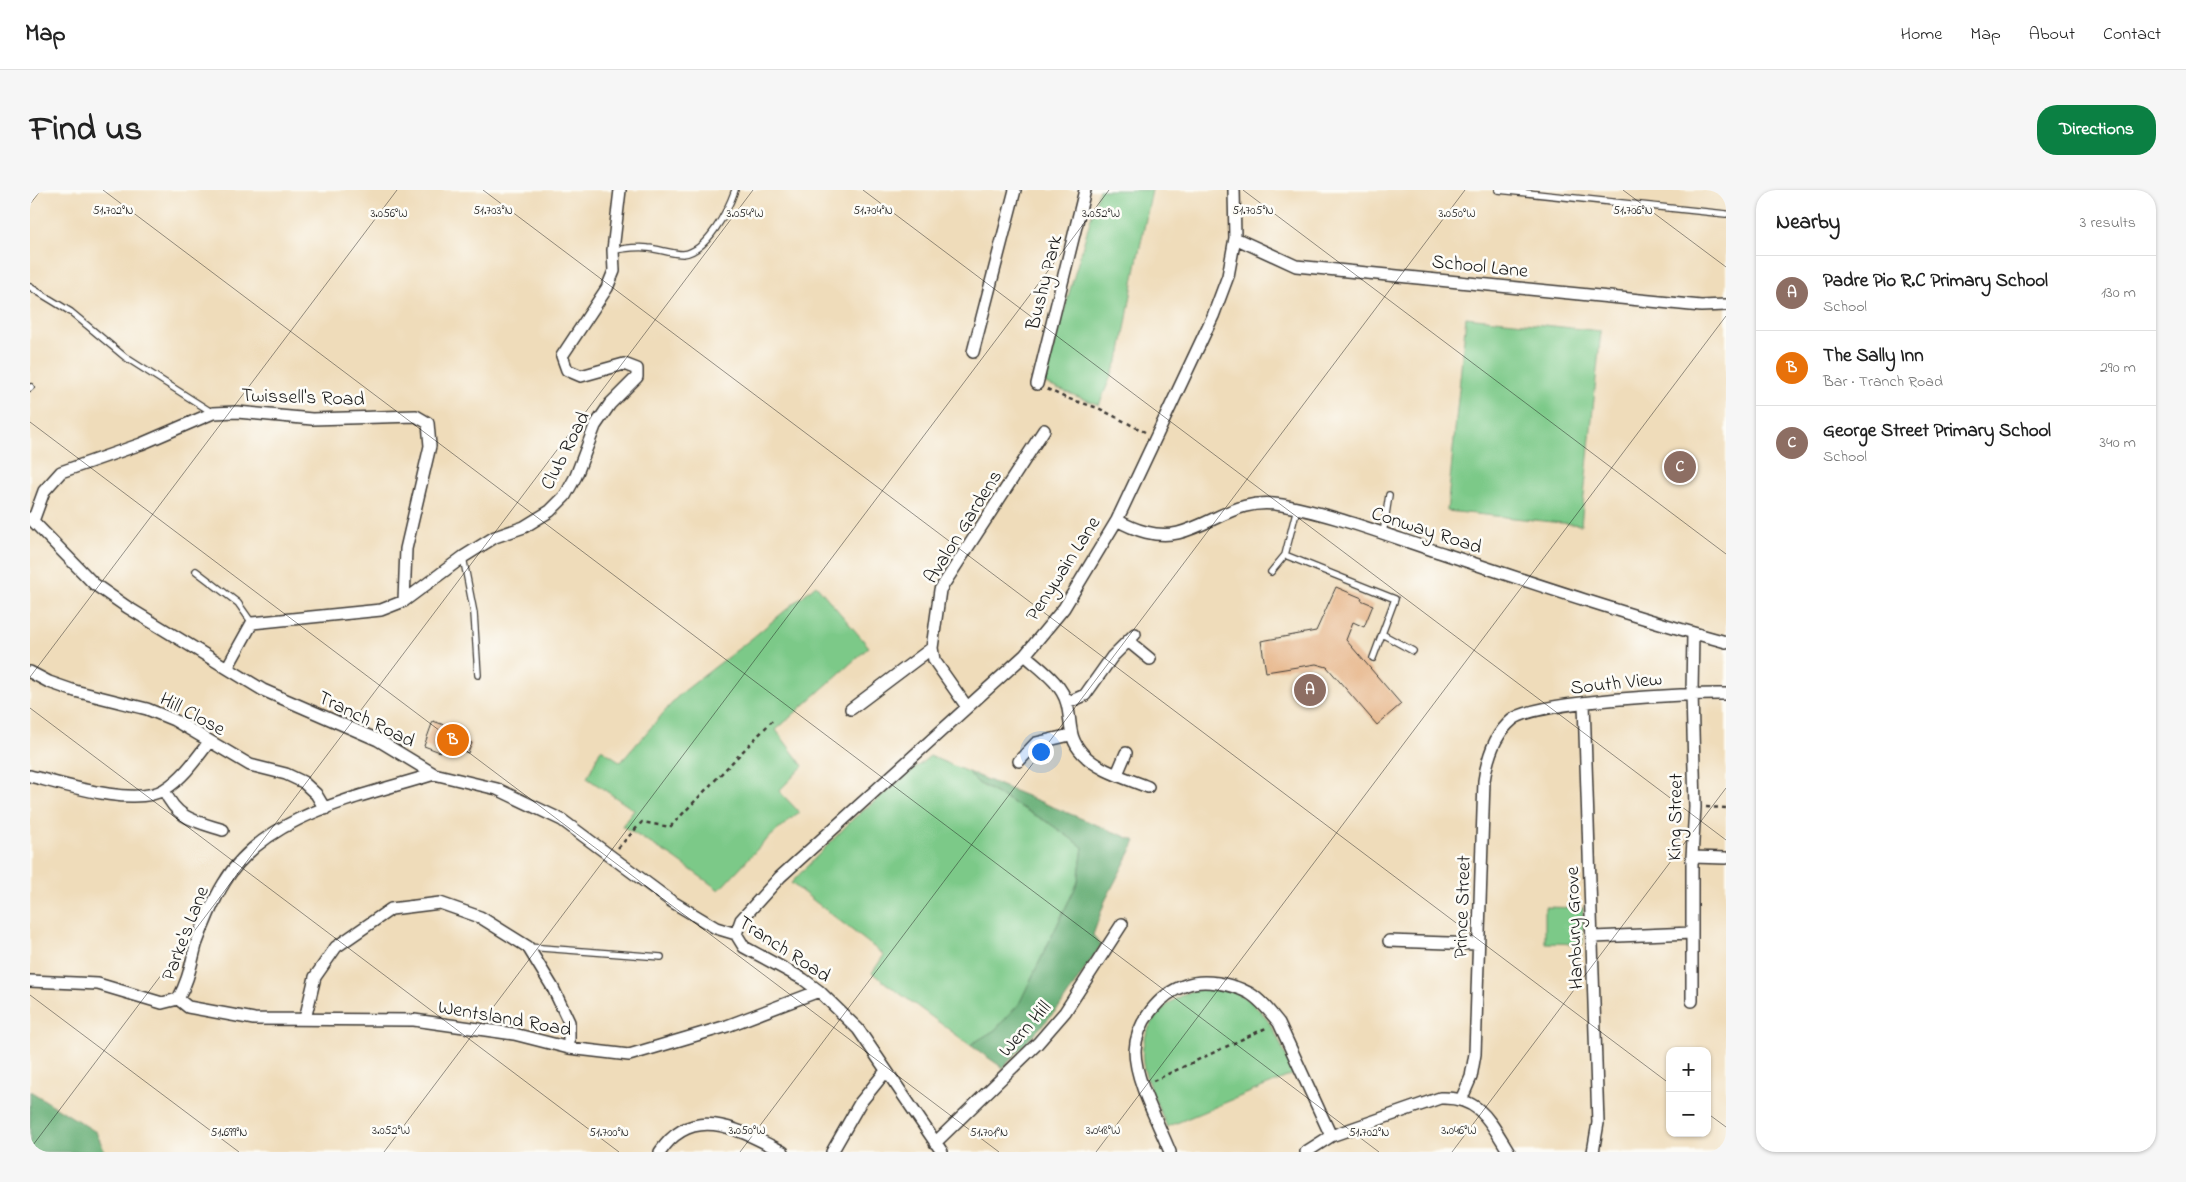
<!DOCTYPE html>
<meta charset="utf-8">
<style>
:root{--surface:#fff;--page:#f6f6f6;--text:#222;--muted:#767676;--line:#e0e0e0;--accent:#0b8043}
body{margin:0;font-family:"Indie Flower",sans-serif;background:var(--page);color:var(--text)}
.controls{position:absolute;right:15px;bottom:15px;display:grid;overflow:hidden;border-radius:10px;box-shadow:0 1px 4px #0004}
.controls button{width:45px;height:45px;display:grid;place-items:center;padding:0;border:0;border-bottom:1px solid var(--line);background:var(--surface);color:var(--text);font:25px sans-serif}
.you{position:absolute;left:1010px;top:561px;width:18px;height:18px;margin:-12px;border:4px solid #fff;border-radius:50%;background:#1a73e8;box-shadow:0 0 0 8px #1a73e833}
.badge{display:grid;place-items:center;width:32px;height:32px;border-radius:50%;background:var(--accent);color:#fff;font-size:16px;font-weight:700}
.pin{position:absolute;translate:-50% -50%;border:2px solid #fff;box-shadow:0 1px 5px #0006}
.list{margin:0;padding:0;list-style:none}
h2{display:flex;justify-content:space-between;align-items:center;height:65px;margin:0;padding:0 20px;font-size:21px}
h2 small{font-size:16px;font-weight:400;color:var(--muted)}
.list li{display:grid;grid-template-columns:32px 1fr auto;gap:15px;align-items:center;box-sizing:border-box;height:75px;padding:0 20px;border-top:1px solid var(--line)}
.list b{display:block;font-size:19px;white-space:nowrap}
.list p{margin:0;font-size:16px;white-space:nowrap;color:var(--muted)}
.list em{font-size:16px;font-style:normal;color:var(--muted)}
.map{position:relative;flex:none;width:1696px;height:962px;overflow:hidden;border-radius:20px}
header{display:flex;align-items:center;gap:30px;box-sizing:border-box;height:70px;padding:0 25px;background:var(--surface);border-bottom:1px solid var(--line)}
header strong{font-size:24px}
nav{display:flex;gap:28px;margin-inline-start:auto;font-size:18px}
.intro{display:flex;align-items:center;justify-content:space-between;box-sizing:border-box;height:120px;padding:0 30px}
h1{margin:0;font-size:35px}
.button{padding:12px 22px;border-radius:20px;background:var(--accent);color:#fff;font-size:18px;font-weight:700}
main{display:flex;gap:30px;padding:0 30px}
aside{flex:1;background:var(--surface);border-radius:20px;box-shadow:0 1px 4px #0004}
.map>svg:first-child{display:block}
.green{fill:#7cc988;stroke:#4c7252}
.forest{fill:#65ad74;stroke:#406448}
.building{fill:#e6b487}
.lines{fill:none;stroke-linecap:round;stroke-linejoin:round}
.lane-casing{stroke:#3c3934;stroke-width:8}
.street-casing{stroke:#3c3934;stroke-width:14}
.path{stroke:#3c3934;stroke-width:2.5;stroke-dasharray:4 4;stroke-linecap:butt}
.lane{stroke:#fff;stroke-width:5.5}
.street{stroke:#fff;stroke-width:11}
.ticks{fill:none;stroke:#1c1c1c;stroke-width:1;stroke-opacity:0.45}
.labels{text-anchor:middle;stroke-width:5;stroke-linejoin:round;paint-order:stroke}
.street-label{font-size:20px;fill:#1c1c1c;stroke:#fdfcf7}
.ticks-label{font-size:12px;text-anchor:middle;fill:#1c1c1c;stroke:#fdfcf7;stroke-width:5;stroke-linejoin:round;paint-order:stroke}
</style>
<header>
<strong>Map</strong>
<nav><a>Home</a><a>Map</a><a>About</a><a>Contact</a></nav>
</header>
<div class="intro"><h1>Find us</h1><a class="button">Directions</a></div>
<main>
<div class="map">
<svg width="1696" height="962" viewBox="0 0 1696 962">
<rect width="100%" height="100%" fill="#fdfcf7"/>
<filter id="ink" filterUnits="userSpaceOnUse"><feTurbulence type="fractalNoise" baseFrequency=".02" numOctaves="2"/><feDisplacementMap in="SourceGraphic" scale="10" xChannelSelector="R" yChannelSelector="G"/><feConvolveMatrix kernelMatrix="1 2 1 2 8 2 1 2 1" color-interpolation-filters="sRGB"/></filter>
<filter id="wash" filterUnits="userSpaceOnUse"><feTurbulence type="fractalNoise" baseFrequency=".0096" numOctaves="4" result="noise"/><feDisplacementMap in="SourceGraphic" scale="20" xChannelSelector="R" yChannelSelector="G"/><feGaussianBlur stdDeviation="1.12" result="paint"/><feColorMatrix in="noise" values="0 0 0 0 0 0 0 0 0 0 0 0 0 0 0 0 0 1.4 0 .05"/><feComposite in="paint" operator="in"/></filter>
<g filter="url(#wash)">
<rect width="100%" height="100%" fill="#efdcba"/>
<path class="green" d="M1069,0H1122L1106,76L1091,162L1069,215L1013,193Z
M1436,127L1571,141L1551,335L1417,321Z
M786,395L839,457L746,540L773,576L749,601L769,622L733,653L689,700L643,667L592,636L604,620L557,588L571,559L591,572L649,505L721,449Z
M900,566L938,582L948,593L1019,633L1053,657L1048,692L989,814L965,840L940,855L842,783L854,765L761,693L823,629Z
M1515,717L1553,718V754L1515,753Z
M1184,798C1234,802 1246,845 1264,884L1137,937C1129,918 1119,899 1114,879C1106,845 1129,813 1161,801C1168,799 1177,799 1184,798Z"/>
<path class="forest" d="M938,582L1106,651L1075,711L1063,745L1071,755L1031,815L973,878L940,855L965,840L989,814L1048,692L1053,657L1019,633L948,593Z
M0,901L66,942L75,962H0Z"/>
<g id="blocks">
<path class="building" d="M1306,397L1332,408L1331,410L1343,415L1334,437L1323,432L1316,450L1371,514L1347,535L1297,477L1286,474L1236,482L1231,451L1286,441Z
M403,531L428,540L425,546L442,553L438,563L414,554L410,562L394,556Z"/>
</g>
</g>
<g filter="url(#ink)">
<use href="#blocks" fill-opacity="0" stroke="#3c3934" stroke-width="1"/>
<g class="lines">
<g class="lane-casing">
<path id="lane" d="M1468,0L1696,24
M583,60C594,59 607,56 618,58C629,59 642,64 653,64C677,62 698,20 705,0
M0,97L41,122L95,167L183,223
M0,198L1,197
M1353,344L1359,305
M1255,365L1365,409L1343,468
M433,367L444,423L448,485
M166,381L208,413L222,433
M1241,382L1255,365L1267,318
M1352,444L1383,461
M498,757L631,767"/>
</g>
<g class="street-casing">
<path id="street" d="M1205,48L1266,76L1671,116L1696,115
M943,162L985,0
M1007,194L1055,0
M0,328L64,394L97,417L233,500L348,550L404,584L467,599L532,630L641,711L686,738L706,744L714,757L773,789L789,801L828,839L912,962
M1087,330C1104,340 1127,348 1148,343C1187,333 1207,307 1252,315C1306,325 1362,347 1415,364C1508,395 1601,426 1696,452
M3,331L14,301L31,282L111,254L183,223L207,222L282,229L386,226L398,233L400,256L376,359L374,411
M1098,451L1120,469
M995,465C1009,478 1032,493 1037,514C1042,533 1037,547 1053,564C1069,581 1096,588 1118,597
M197,478L222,433L351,420L374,411L433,367L465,347L494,337L520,321L535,306L546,286L565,236L580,214L607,187V179L594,174L551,186L537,180L532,166L577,98L584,81L583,60L590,0
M0,482L19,492L45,501L117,519L144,530L220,575L256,584L273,592L286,604L295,619
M1037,513L1055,505L1082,467L1105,444
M1554,513L1568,933L1563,962
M937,517L904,470L902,458L910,400L1014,240
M821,519L902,458
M989,571L1006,553L1040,545
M1087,584L1096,563
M0,586C32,594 106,618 135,599C153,588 166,569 179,552
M134,600C147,629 164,631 193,640
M1662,667L1696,668
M706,744L711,730L750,687L995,465L1034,418L1087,330L1183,126L1198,86L1205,48L1204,0
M1563,747L1662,743
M1359,751L1448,754
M0,791L68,794L132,813L148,809C158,792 161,774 166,755C172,738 184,709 194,693C235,623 332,607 404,584
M148,809L158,817L224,829L384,830L484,844L539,858L599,865L697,836L789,801
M1662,811V667L1665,617L1662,503L1663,443
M275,829L285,787L306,757L361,719L410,713L450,727L498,757L523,798L539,832V858
M1431,910L1441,887L1445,864L1454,591C1457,569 1464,545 1482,530C1503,511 1661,503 1696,504
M905,953L1008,853L1035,822L1092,734
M630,962C664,911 713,942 753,962
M802,962L830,913L856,881
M1140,962C1129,934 1105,891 1105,861C1106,833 1129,804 1156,795C1174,788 1202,794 1219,803C1231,810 1240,822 1249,833L1301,946
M1276,962L1301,946L1410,908C1450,906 1460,932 1479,962"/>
</g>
<path class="path" d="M1017,199L1036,208L1068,218L1115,242
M1676,617L1696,618
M588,658L612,632L640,637L742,531
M1123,891L1238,837"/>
<use href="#lane" class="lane"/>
<use href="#street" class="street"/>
</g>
</g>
<path class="ticks" d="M73,0L1349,962M453,0L1640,894M833,0L1696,650M1213,0L1696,364M1593,0L1696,77M0,14L11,0M0,232L969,962M0,487L367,0M0,518L589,962M0,805L209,962M1677,923L1696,937M0,959L723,0M354,962L1079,0M710,962L1435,0M1066,962L1696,126M1422,962L1696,598"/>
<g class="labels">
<g class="street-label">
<text transform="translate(1450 75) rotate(6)" y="7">School Lane</text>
<text transform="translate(1013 92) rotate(-76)" y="7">Bushy Park</text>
<text transform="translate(273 206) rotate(2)" y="7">Twissell's Road</text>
<text transform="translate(534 260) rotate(-63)" y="7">Club Road</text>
<text transform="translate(932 336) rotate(-58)" y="7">Avalon Gardens</text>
<text transform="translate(1397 339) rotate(18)" y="7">Conway Road</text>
<text transform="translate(1032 378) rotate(-57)" y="7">Penywain Lane</text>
<text transform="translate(1586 492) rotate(-6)" y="7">South View</text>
<text transform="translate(163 523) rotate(28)" y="7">Hill Close</text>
<text transform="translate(337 528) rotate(26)" y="7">Tranch Road</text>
<text transform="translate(1644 627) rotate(-89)" y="7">King Street</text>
<text transform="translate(1431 717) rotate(-88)" y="7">Prince Street</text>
<text transform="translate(1543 738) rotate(-92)" y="7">Hanbury Grove</text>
<text transform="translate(154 743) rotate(-69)" y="7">Parke's Lane</text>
<text transform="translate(755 758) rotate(33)" y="7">Tranch Road</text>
<text transform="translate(475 827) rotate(10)" y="7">Wentsland Road</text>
<text transform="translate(994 838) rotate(-48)" y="7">Wern Hill</text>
</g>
</g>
<g class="ticks-label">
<text x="83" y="24">51.702°N</text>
<text x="463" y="24">51.703°N</text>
<text x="843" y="24">51.704°N</text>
<text x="1223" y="24">51.705°N</text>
<text x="1603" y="24">51.706°N</text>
<text x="359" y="27">3.056°W</text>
<text x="715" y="27">3.054°W</text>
<text x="1071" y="27">3.052°W</text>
<text x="1427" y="27">3.050°W</text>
<text x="361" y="944">3.052°W</text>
<text x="717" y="944">3.050°W</text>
<text x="1073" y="944">3.048°W</text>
<text x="1429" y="944">3.046°W</text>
<text x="199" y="946">51.699°N</text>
<text x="579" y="946">51.700°N</text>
<text x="959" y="946">51.701°N</text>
<text x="1339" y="946">51.702°N</text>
</g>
</svg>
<div class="controls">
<button>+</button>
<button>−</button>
</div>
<div class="you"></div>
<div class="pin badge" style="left:1280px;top:500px;background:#8d6e63">A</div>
<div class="pin badge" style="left:423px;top:550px;background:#e8710a">B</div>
<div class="pin badge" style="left:1650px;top:277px;background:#8d6e63">C</div>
</div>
<aside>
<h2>Nearby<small>3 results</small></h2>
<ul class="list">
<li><span class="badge" style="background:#8d6e63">A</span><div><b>Padre Pio R.C Primary School</b><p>School</p></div><em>130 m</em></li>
<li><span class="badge" style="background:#e8710a">B</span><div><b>The Sally Inn</b><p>Bar · Tranch Road</p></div><em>290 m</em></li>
<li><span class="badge" style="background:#8d6e63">C</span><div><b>George Street Primary School</b><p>School</p></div><em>340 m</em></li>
</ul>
</aside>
</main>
